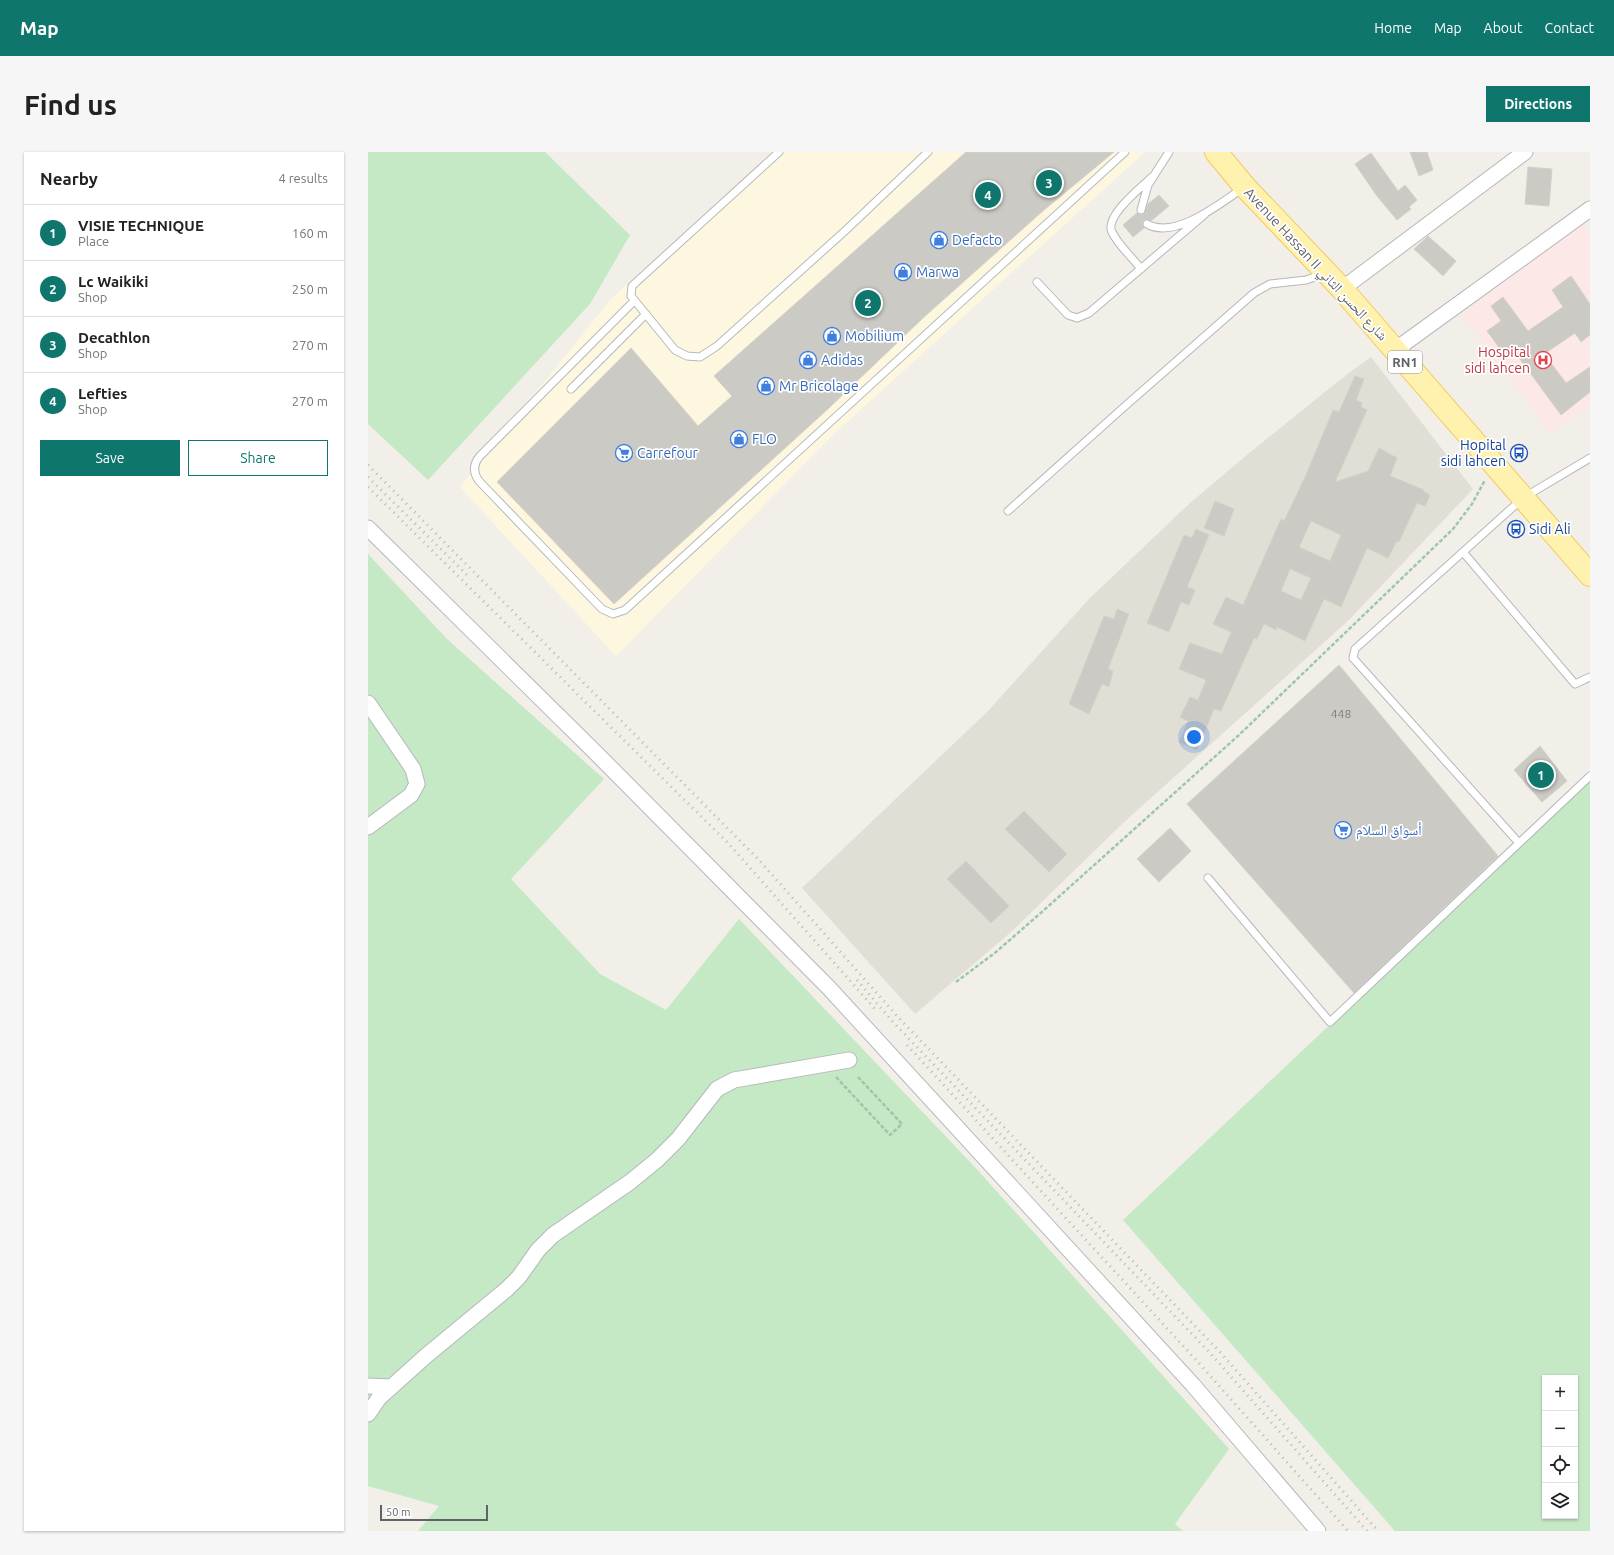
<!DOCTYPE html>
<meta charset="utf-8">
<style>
:root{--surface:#fff;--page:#f6f6f6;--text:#222;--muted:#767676;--line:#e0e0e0;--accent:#0f766e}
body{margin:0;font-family:Ubuntu,"Noto Naskh Arabic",sans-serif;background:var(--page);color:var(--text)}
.controls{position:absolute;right:12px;bottom:12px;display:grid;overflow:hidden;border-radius:0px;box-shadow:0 1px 3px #0004}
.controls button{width:36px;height:36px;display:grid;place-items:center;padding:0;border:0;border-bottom:1px solid var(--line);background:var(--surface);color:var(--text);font:20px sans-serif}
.scale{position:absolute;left:12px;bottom:10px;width:108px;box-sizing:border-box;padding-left:4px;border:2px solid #5f6368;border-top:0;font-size:11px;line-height:14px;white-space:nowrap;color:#5f6368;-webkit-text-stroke:3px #fff;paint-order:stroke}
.you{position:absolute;left:826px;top:585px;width:14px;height:14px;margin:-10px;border:3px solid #fff;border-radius:50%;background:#1a73e8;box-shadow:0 0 0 6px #1a73e833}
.badge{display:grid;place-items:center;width:26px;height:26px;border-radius:50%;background:var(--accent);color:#fff;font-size:13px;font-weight:700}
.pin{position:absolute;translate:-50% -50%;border:2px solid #fff;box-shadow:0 1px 4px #0006}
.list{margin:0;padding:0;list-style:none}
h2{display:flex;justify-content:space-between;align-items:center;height:52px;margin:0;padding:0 16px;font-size:17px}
h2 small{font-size:13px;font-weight:400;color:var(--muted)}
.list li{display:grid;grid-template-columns:26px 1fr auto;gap:12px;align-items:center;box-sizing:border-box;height:56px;padding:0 16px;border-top:1px solid var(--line)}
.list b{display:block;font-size:15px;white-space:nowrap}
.list p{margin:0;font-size:13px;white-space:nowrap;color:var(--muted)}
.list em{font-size:13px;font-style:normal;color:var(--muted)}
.actions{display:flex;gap:8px;padding:12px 16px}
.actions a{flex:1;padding:9px 0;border:1px solid var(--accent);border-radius:0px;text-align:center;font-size:14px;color:var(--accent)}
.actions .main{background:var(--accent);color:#fff}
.icon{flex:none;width:22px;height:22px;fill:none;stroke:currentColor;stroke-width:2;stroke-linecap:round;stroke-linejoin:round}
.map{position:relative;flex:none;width:1222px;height:1379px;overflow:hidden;border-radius:0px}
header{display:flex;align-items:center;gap:24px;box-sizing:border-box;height:56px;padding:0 20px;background:var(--accent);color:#fff}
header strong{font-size:19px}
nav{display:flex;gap:22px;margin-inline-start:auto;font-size:14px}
.intro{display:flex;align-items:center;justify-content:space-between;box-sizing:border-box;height:96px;padding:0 24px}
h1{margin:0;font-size:28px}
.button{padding:10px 18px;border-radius:0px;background:var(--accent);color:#fff;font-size:14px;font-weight:700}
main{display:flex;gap:24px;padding:0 24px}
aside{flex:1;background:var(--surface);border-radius:0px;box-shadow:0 1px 3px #0004}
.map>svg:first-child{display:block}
.commercial{fill:#fef7e0}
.education{fill:#e1ded6}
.medical{fill:#fce8e6}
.green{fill:#c5e8c5;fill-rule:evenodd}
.building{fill:#cccac5;stroke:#d6d1c6;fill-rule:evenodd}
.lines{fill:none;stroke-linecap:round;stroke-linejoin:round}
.service-casing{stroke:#b5b8bc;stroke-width:9}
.minor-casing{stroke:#b5b8bc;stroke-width:17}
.primary-casing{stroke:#f2c960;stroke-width:24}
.path{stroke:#9cc7a9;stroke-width:2.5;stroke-dasharray:4 2;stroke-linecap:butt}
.service{stroke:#fff;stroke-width:7}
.minor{stroke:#fff;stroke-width:15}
.primary{stroke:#fff2af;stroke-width:22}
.rail{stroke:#b6b7b8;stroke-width:3;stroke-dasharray:1 5;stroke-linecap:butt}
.labels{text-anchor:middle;stroke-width:3.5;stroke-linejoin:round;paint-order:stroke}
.number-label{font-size:12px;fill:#7a7d7f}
.shield{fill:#fff;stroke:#8f9295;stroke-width:1}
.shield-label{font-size:13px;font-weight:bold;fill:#5f6368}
.shop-label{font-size:14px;fill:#366cbe;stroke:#fff;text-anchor:start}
.street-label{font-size:14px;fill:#5f6368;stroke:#fff}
.health-label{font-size:14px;fill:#be3a42;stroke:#fff;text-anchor:end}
.transit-label{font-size:14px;fill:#164399;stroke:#fff;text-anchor:end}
</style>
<header>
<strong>Map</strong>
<nav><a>Home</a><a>Map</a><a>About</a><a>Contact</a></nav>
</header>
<div class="intro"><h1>Find us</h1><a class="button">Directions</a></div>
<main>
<aside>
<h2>Nearby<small>4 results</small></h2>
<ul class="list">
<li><span class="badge">1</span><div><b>VISIE TECHNIQUE</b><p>Place</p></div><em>160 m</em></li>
<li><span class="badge">2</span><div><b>Lc Waikiki</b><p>Shop</p></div><em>250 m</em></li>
<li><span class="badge">3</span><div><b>Decathlon</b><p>Shop</p></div><em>270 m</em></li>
<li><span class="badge">4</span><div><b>Lefties</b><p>Shop</p></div><em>270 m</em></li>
</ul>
<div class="actions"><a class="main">Save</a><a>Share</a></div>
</aside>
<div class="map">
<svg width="1222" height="1379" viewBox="0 0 1222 1379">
<rect width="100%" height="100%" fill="#f1efe8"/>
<path class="commercial" d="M404,0H777L468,280L248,504L92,335L243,147Z"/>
<path class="education" d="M1003,205L1105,337L981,468L754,672L643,780L547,862L434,736L620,559L721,447L822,351L880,302L978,223Z"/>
<path class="medical" d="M1215,71L1222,81V254L1182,281L1093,162Z"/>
<path class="green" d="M0,0H177L262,83L222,152L60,328L0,272Z
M0,402L79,487L236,627L143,727L232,822L298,858L371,767L604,1012L861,1297L807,1372L815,1379H50L71,1354L0,1334Z
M1222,627V1379H1027L755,1068ZM1177,1226H1207V1364H1177Z"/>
<path class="building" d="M598,0H746L676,58L555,166L461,256L246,452L129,330L263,196L330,274L364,244L346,224Z
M1042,0H1059L1065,18L1051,24Z
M1003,1L1030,39L1037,33L1049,48L1041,55L1043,57L1029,68L1009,44L987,12Z
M1160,15L1184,17L1181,54L1157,52Z
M791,43L801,54L784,68H776L774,71L776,76L765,85L755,73L769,61L772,63L776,62L780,52Z
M1060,84L1088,109L1075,124L1046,97Z
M1203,124L1222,152V183L1213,190L1207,181L1176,202L1198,231L1222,215V240L1193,263L1146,199L1138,205L1119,179L1133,169L1123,154L1135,145L1160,179L1195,155L1184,138Z
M987,224L996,227L988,248L994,251L993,255L999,258L967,330L1000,319L1011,296L1029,306L1022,324L1056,338L1055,339L1062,343L1057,354L1049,351L1031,390L1029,389L1020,406L999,396L973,455L956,447L937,489L909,475L908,478L896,472L889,487L886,486L853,559L846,557L829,598L811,590L820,569L812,565L822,545L830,548L838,528L811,517L822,491L854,502L863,480L845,472L858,445L875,453L913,367L916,369L938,323L965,258L971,260ZM943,369L973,383L962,409L931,395ZM922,417L943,426L933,448L913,439Z
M847,349L866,357L856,384L836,376Z
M828,377L841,383L819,435L827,438L821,453L813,450L801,480L779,471L816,383L824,386Z
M749,457L761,462L740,517L745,519L741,535L734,532L721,562L701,552L736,464L746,467Z
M971,513L1130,704L986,841L819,652Z
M1172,594L1199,629L1174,650L1146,618Z
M656,659L699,702L681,720L637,677Z
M802,676L823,699L791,730L769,707Z
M598,709L641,754L623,771L579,727Z"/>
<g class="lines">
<g class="service-casing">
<path id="service" d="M411,0L264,134L263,144L307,198L319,204L332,205L349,194L478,78L560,0
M773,58L780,33L801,0
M779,72C807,88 853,51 875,36
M773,117C764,105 750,93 744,80C736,64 774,35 784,25
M669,130L700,163L709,166L721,161L837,62
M266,149L111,305C105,313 105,321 111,329L234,457L245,462L257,458L757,0
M203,237L278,162
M640,359L756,255L886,141L902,132L938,128L955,122
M1095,400L1207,532L1222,525
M1151,691L985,506L987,497L1155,346L1222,306
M840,726L962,870L1222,624"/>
</g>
<g class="minor-casing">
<path id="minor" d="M974,137L1157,0
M1027,198L1222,57
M0,376L229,602L461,836L825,1233L950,1379
M0,551L45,617L49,632L43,643L0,675
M0,1234L23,1235
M0,1262L11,1246L59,1203L139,1137L151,1125L170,1098L185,1083L262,1030L289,1008L310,987L349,937L366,928L481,908"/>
</g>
<g class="primary-casing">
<path id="primary" d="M848,0L877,35L974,137L1222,423"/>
</g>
<path class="path" d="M588,830L628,800L675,759L871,583L1085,377L1104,352L1117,328
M468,925L522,983L534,972L490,925"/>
<use href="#service" class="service"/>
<use href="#minor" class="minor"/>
<use href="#primary" class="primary"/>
<path class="rail" d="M0,313L391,708L530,865L852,1200L1010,1379
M0,325L102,426
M0,335L360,691L507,857
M489,828L524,869L843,1202L999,1379
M539,893L829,1209L980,1379"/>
</g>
<defs>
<g id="shop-ring" transform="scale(0.9)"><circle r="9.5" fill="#fff" stroke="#3f7fe0" stroke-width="1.5"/><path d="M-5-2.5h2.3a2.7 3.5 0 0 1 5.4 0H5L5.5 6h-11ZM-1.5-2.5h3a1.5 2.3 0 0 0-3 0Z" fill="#3f7fe0"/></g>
<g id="hospital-ring" transform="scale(0.9)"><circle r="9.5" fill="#fff" stroke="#e0444e" stroke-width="1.5"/><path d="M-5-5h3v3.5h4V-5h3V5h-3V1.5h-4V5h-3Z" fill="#e0444e"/></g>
<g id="supermarket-ring" transform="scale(0.9)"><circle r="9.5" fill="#fff" stroke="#3f7fe0" stroke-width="1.5"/><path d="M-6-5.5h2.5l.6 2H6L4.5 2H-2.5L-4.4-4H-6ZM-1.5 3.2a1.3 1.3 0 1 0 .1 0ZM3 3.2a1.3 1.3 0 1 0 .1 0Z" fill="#3f7fe0"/></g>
<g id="bus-ring" transform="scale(0.9)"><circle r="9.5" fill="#fff" stroke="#1a4fb4" stroke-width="1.5"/><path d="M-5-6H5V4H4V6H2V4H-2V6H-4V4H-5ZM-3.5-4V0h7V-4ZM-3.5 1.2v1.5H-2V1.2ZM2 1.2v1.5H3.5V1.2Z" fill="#1a4fb4"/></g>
</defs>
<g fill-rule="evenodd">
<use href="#shop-ring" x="571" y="88"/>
<use href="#shop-ring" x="535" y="120"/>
<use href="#shop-ring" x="464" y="184"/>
<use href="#shop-ring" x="440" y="208"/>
<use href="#hospital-ring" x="1175" y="208"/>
<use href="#shop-ring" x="398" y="234"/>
<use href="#shop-ring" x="371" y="287"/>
<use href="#supermarket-ring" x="256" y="301"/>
<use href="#bus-ring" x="1151" y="301"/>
<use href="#bus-ring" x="1148" y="377"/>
<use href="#supermarket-ring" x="975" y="678"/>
</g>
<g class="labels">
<g class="number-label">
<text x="973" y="566">448</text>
</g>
<rect class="shield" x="1020" y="199" width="34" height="22" rx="3"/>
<g class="shield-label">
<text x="1037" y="215">RN1</text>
</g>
<g class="shop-label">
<text x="584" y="93">Defacto</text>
<text x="548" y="125">Marwa</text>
<text x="477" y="189">Mobilium</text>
<text x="453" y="213">Adidas</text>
<text x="411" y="239">Mr Bricolage</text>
<text x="384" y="292">FLO</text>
<text x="269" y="306">Carrefour</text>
<text x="988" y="683">أسواق السلام</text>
</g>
<g class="street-label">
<text transform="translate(948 112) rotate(47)" y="5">Avenue Hassan II شارع الحسن الثاني</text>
</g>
<g class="health-label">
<text x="1162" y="205">Hospital<tspan x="1162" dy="16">sidi lahcen</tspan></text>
</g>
<g class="transit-label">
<text x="1138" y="298">Hopital<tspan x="1138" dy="16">sidi lahcen</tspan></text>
<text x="1161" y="382" text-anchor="start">Sidi Ali</text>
</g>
</g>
</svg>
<div class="controls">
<button>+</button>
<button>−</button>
<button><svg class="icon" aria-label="locate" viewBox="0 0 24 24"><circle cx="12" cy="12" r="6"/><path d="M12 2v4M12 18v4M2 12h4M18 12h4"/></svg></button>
<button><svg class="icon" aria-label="layers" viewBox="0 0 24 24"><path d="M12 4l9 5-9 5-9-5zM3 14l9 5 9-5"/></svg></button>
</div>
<div class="scale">50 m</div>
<div class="you"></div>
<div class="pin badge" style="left:1173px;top:623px">1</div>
<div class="pin badge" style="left:500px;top:151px">2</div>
<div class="pin badge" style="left:681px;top:31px">3</div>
<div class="pin badge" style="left:620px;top:43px">4</div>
</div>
</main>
